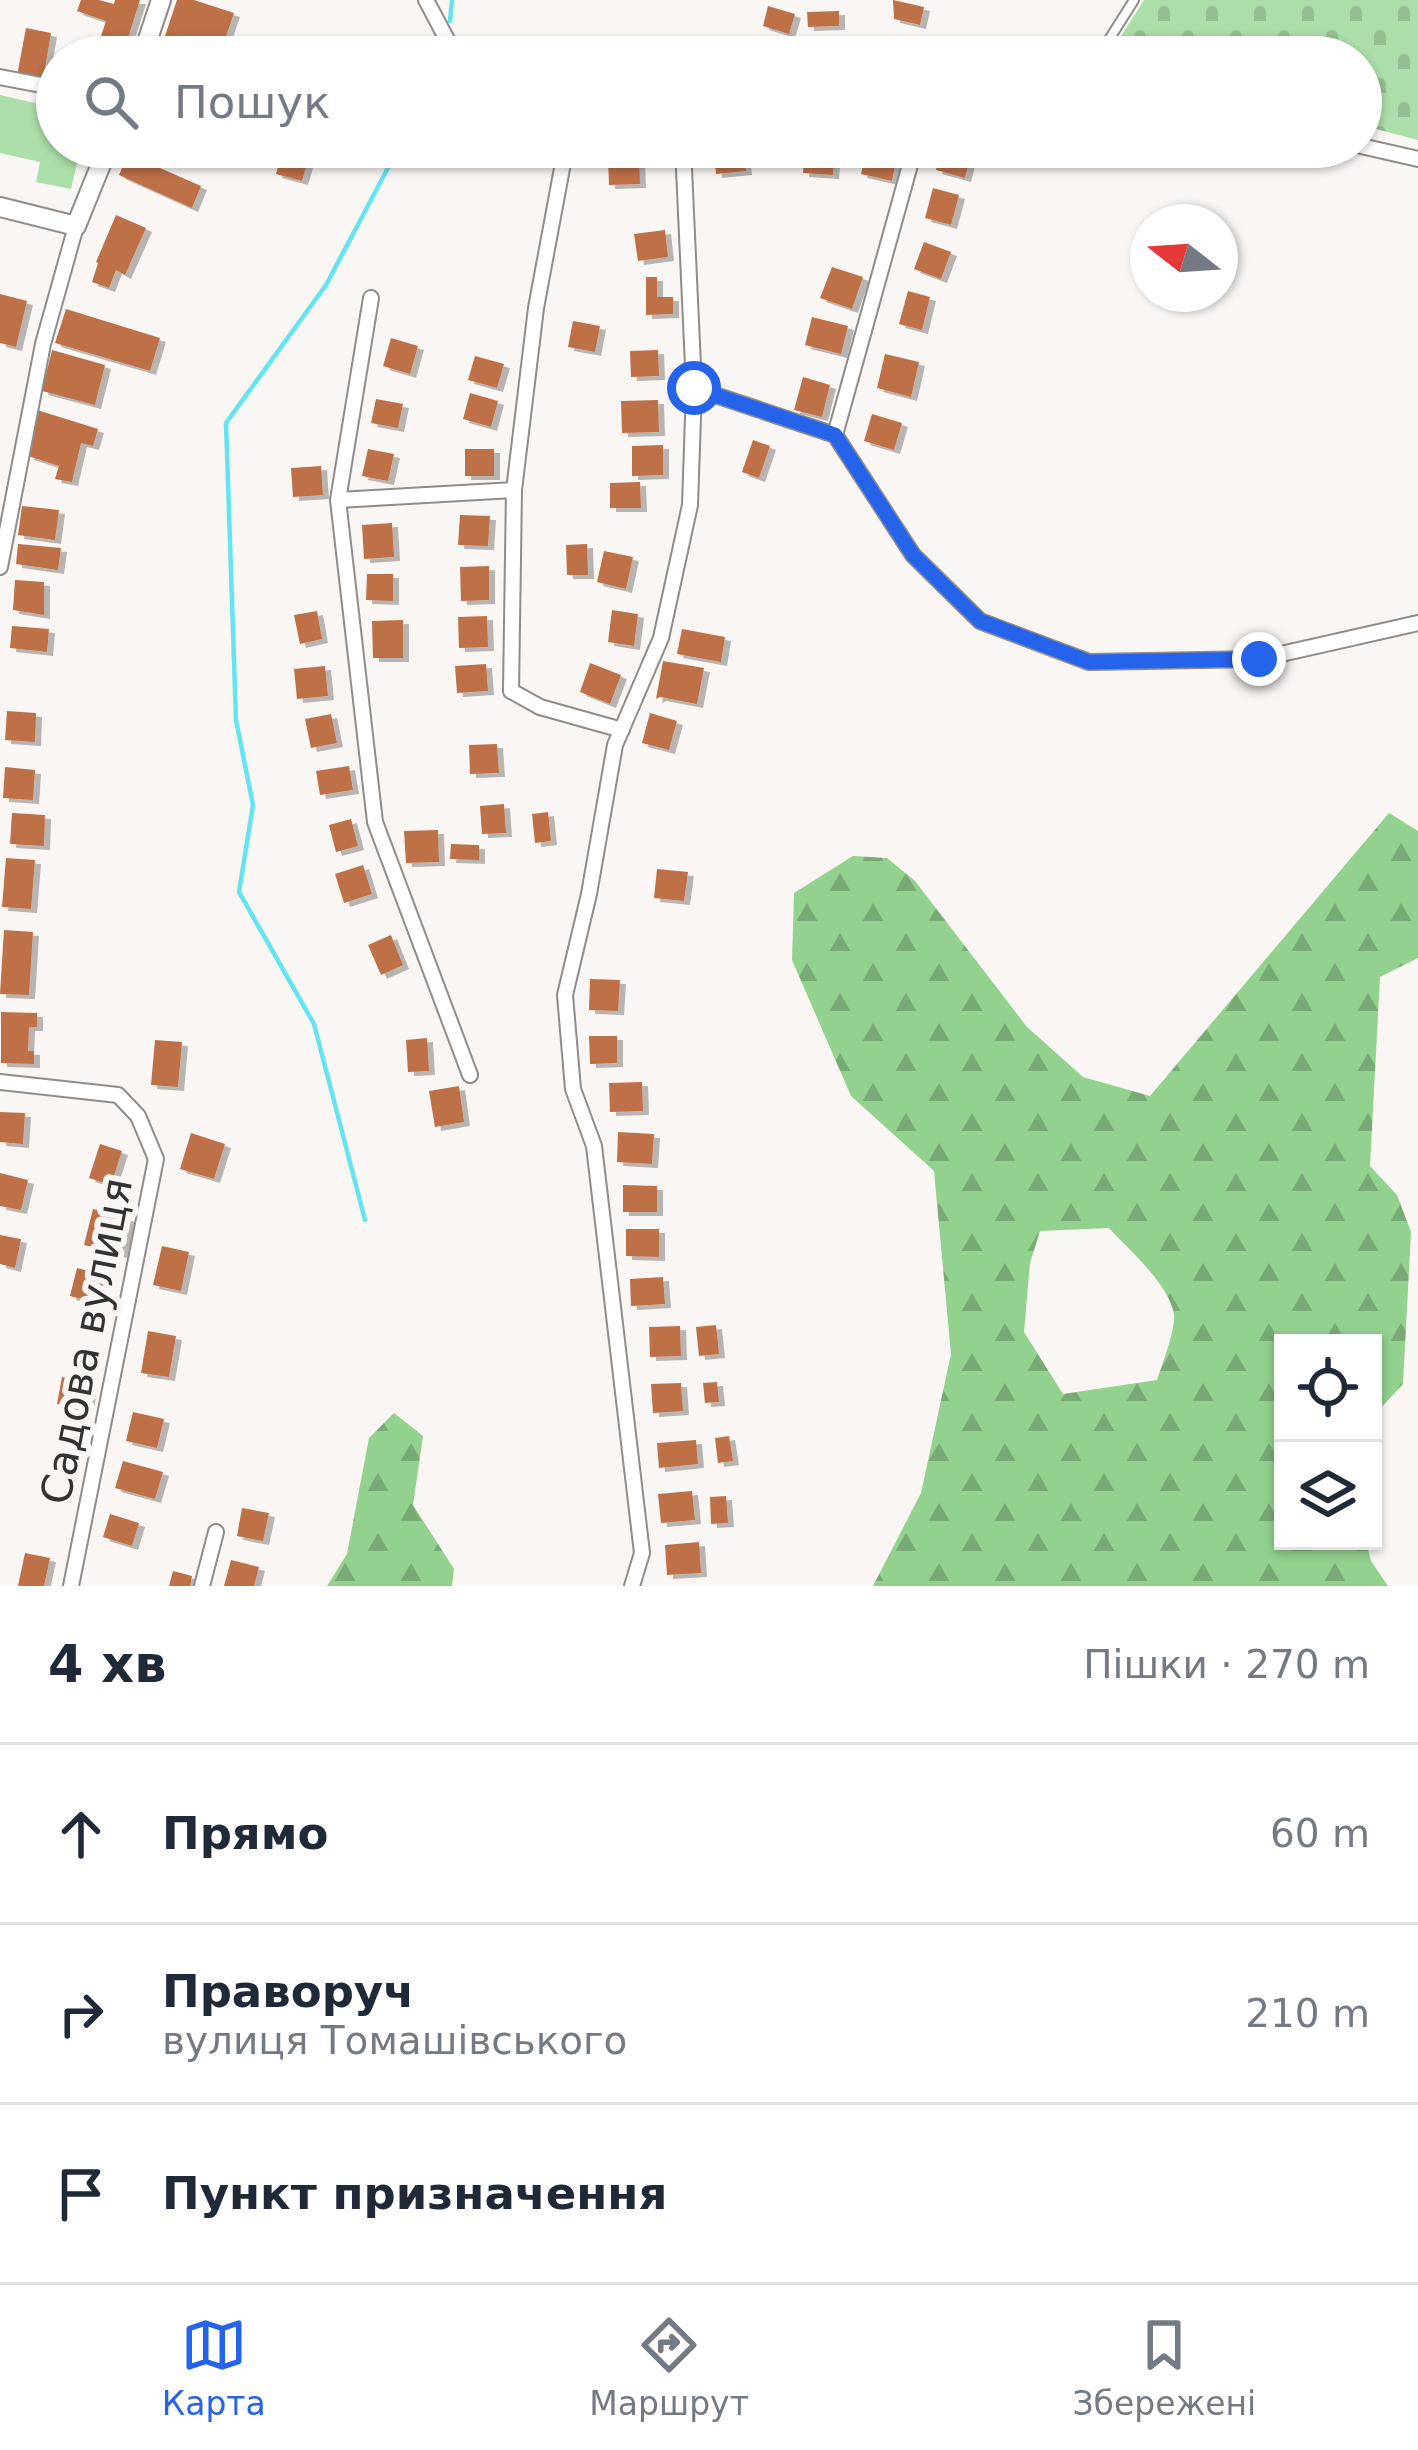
<!DOCTYPE html>
<html lang="uk">
<meta charset="utf-8">
<style>
:root{--surface:#fff;--page:#f6f6f7;--text:#1f2937;--muted:#747a83;--line:#e0e1e3;--accent:#2563eb}
body{margin:0;font-family:"DejaVu Sans",sans-serif;background:var(--page);color:var(--text)}
.controls{position:absolute;right:36px;bottom:36px;display:grid;overflow:hidden;border-radius:0px;box-shadow:0 3px 9px #0004}
.controls button{width:108px;height:108px;display:grid;place-items:center;padding:0;border:0;border-bottom:3px solid var(--line);background:var(--surface);color:var(--text);font:60px sans-serif}
.compass{position:absolute;left:1130px;top:204px;width:108px;height:108px;border-radius:50%;background:var(--surface);box-shadow:0 3px 9px #0004;rotate:287deg}
.stop{position:absolute;width:36px;height:36px;margin:-27px;border:9px solid #2563eb;border-radius:50%;background:#fff}
.stop.end{background:#2563eb;border-color:#fff;box-shadow:0 3px 12px #0008}
.list{margin:0;padding:0;list-style:none}
h2{display:flex;justify-content:space-between;align-items:center;height:156px;margin:0;padding:0 48px;font-size:51px}
h2 small{font-size:39px;font-weight:400;color:var(--muted)}
.list li{display:grid;grid-template-columns:78px 1fr auto;gap:36px;align-items:center;box-sizing:border-box;height:180px;padding:0 48px;border-top:3px solid var(--line)}
.list b{display:block;font-size:45px;white-space:nowrap}
.list p{margin:0;font-size:39px;white-space:nowrap;color:var(--muted)}
.list em{font-size:39px;font-style:normal;color:var(--muted)}
.icon{flex:none;width:66px;height:66px;fill:none;stroke:currentColor;stroke-width:2;stroke-linecap:round;stroke-linejoin:round}
.map{position:relative;flex:none;width:1418px;height:1586px;overflow:hidden}
.search{position:absolute;background:var(--surface);box-shadow:0 3px 9px #0004;left:36px;right:36px;top:36px;height:132px;display:flex;align-items:center;gap:30px;box-sizing:border-box;padding:0 42px;border-radius:66px;color:var(--muted);font-size:45px}
.sheet{height:696px;background:var(--surface)}
nav{display:flex;justify-content:space-around;align-items:center;box-sizing:border-box;height:168px;border-top:3px solid var(--line);background:var(--surface);font-size:33px;color:var(--muted)}
nav a{display:grid;justify-items:center;gap:6px}
nav .on{color:var(--accent)}
.map>svg:first-child{display:block}
.forest{fill:url(#forest-firs);fill-rule:evenodd}
.cemetery{fill:url(#cemetery-stones)}
.green{fill:#acdea9}
.lines{fill:none;stroke-linecap:round;stroke-linejoin:round}
.stream{stroke:#64e4f1;stroke-width:4.5}
.building{fill:#be7047;filter:url(#shadow)}
.service-casing{stroke:#8f8c89;stroke-width:12}
.minor-casing{stroke:#8f8c89;stroke-width:18}
.tertiary-casing{stroke:#8f8c89;stroke-width:22}
.service{stroke:#fff;stroke-width:8}
.minor{stroke:#fff;stroke-width:14}
.tertiary{stroke:#fff;stroke-width:18}
.route{stroke:#2563eb;stroke-width:15}
.labels{text-anchor:middle;stroke-width:12;stroke-linejoin:round;paint-order:stroke}
.street-label{font-size:42px;fill:#333231;stroke:#f9f6f3}
</style>
<div class="map">
<svg width="1418" height="1586" viewBox="0 0 1418 1586">
<defs>
<pattern id="forest-firs" width="22" height="20" patternUnits="userSpaceOnUse" patternTransform="scale(3)"><rect width="22" height="20" fill="#92d18e"/><path d="M5 1l3.5 6h-7zM16 11l3.5 6h-7z" fill="#78aa75"/></pattern>
<pattern id="cemetery-stones" width="16" height="16" patternUnits="userSpaceOnUse" patternTransform="scale(3)"><rect width="16" height="16" fill="#acdea9"/><path d="M2 7V4a2 2 0 0 1 4 0v3zM10 15v-3a2 2 0 0 1 4 0v3z" fill="#94bf92"/></pattern>
<filter id="shadow"><feDropShadow dx="6" dy="4" stdDeviation="0" flood-color="#0004"/></filter>
</defs>
<rect width="100%" height="100%" fill="#f9f6f3"/>
<path class="forest" d="M1389,813L1418,831V958L1380,977L1370,1166L1397,1195L1411,1232L1403,1384L1378,1411L1373,1447V1343H1283V1541H1366L1371,1561L1388,1586H873L921,1493L951,1354L934,1171L851,1096L792,960L794,893L853,856L887,858L915,881L1027,1027L1083,1077L1150,1096ZM1109,1228C1129,1250 1168,1283 1174,1314C1176,1329 1162,1365 1157,1380L1063,1394L1024,1332L1030,1263L1040,1231Z
M394,1413L423,1436L413,1505L454,1569L452,1586H327L347,1554L369,1438Z"/>
<path class="cemetery" d="M1144,0H1418V140L1361,125V57L1109,55Z"/>
<path class="green" d="M0,95L57,108V147H81L71,189L36,182L40,162L0,153Z"/>
<g class="lines">
<path class="stream" d="M450,21L452,0
M365,1220L314,1024L239,892L253,805L236,720L226,423L326,285L399,147"/>
</g>
<path class="building" d="M81,0H99L114,4L115,0H140L122,57H94L106,21L77,11Z
M177,0H194L234,13L219,57H208L163,42Z
M893,0L924,7L920,25L894,19Z
M768,6L795,14L789,34L763,26Z
M839,11V26L808,27L807,12Z
M26,28L51,33L42,85L16,81Z
M945,51V57H916L915,52Z
M283,147H312L302,181L276,174Z
M805,147L835,149L833,175L803,173Z
M867,147L898,150L892,181L861,174Z
M941,147H973L965,178L936,170Z
M744,148L746,171L716,174L714,150Z
M128,154L201,186L192,208L119,175Z
M639,157L640,184L609,185L608,158Z
M933,188L959,195L951,225L925,218Z
M116,215L146,228L125,275L116,270L109,288L92,282L98,263L96,262Z
M665,230L668,257L638,261L634,234Z
M924,242L951,252L941,279L914,269Z
M832,267L863,277L852,309L820,298Z
M646,277H657V297H673V314L646,315Z
M908,291L930,297L922,330L899,324Z
M0,294L27,301L16,347L0,343Z
M66,309L160,338L150,371L55,343Z
M812,317L848,326L841,354L805,345Z
M573,321L600,326L595,352L568,347Z
M391,338L418,346L410,374L383,366Z
M52,350L105,365L95,405L42,391Z
M658,350L659,376L631,377L630,351Z
M885,354L919,362L911,397L877,388Z
M475,356L504,364L497,388L468,380Z
M803,377L830,385L822,417L794,410Z
M470,393L498,401L491,427L463,419Z
M376,399L403,404L398,428L371,423Z
M658,400L659,432L622,433L621,401Z
M37,410L98,429L93,446L81,443L72,482L55,479L59,466L28,456Z
M872,414L902,423L894,450L864,441Z
M753,440L770,446L759,478L742,472Z
M663,445V475L632,476V446Z
M368,449L394,454L388,481L362,476Z
M465,449H494V476H465Z
M321,466L323,495L293,497L291,468Z
M640,482L641,508H610V483Z
M22,506L59,510L55,540L18,535Z
M460,515L490,516L488,546L458,545Z
M392,523L394,557L364,559L362,525Z
M18,544L61,548L58,570L16,564Z
M587,544L588,575H567L566,545Z
M604,551L633,557L626,589L597,582Z
M489,566V600L461,601L460,567Z
M367,574H393V601L366,600Z
M15,580L44,582V615L13,610Z
M612,610L638,614L634,646L608,642Z
M317,611L322,639L300,644L294,615Z
M487,616L488,647L459,648L458,617Z
M403,620V658H373L372,621Z
M12,626L49,629L47,652L10,648Z
M682,629L725,637L721,662L677,654Z
M663,661L704,668L697,704L660,697L656,699Z
M590,663L621,675L610,704L580,692Z
M486,664L488,691L457,693L455,666Z
M325,666L328,696L297,699L294,669Z
M7,711L36,713L35,742L5,740Z
M650,713L677,721L669,750L642,743Z
M331,714L337,743L311,748L305,719Z
M497,744L499,773L470,774L469,745Z
M349,766L353,790L320,795L316,771Z
M5,767L35,770L33,800L3,798Z
M504,804L506,833L482,834L480,806Z
M548,812L551,841L535,843L532,814Z
M12,813L45,815L44,846L10,844Z
M351,819L358,846L336,852L329,825Z
M438,830L439,862L406,863L404,831Z
M451,844L479,845V860L450,859Z
M6,858L35,860L31,909L2,907Z
M363,865L372,894L344,903L335,874Z
M657,869L688,872L684,901L654,898Z
M4,930L33,932L29,995L0,994Z
M391,935L403,965L381,975L368,945Z
M590,979L620,980L618,1011L589,1010Z
M1,1012L37,1013V1027H29L28,1051H34V1064L1,1063Z
M589,1036H617V1063L590,1064Z
M427,1038L429,1071L408,1072L406,1040Z
M155,1040L182,1042L178,1087L151,1085Z
M642,1082L643,1111L610,1112L609,1083Z
M459,1086L464,1122L435,1127L429,1091Z
M0,1112L25,1113L23,1144L0,1142Z
M618,1132L654,1134L652,1164L617,1162Z
M191,1133L225,1144L214,1179L180,1169Z
M100,1144L122,1151L111,1185L89,1178Z
M0,1173L28,1180L21,1210L0,1206Z
M623,1185L657,1186V1212H623Z
M93,1209L130,1218L121,1254L84,1245Z
M626,1229H659V1257L626,1256Z
M0,1235L21,1239L15,1268L0,1264Z
M162,1246L189,1252L181,1291L153,1285Z
M77,1268L107,1276L100,1304L70,1296Z
M663,1277L665,1304L631,1306L630,1279Z
M716,1325L719,1354L699,1356L696,1327Z
M680,1326L681,1356L650,1357L649,1327Z
M148,1331L176,1336L169,1377L141,1373Z
M62,1377L92,1383L87,1410L57,1404Z
M717,1382L719,1402L705,1403L703,1383Z
M681,1383L683,1411L653,1413L651,1384Z
M133,1412L164,1419L157,1448L126,1441Z
M729,1436L733,1461L718,1463L715,1438Z
M696,1440L698,1464L659,1468L657,1443Z
M123,1461L163,1472L155,1499L115,1488Z
M692,1491L695,1520L661,1523L658,1494Z
M726,1496L728,1523L711,1524L710,1497Z
M242,1508L269,1513L263,1541L237,1536Z
M110,1514L139,1523L132,1546L103,1537Z
M699,1542L701,1573L667,1575L665,1545Z
M25,1553L50,1558L44,1586H18Z
M231,1560L259,1567L254,1586H224Z
M173,1571L192,1576L190,1586H169Z"/>
<g class="lines">
<g class="service-casing">
<path id="service" d="M1098,57L1134,0"/>
</g>
<g class="minor-casing">
<path id="minor" d="M426,0L452,49L462,57
M0,77L57,88
M1361,146L1418,159
M566,147L536,308L514,490L511,691L540,707L622,730
M371,298L338,500L375,822L470,1075
M694,388L835,435
M835,435L913,555L980,621L1089,662L1259,659L1418,623
M835,435L915,147
M338,500L514,490
M0,567L43,344L76,226
M0,1082L118,1095L138,1116L156,1159L71,1586
M202,1586L216,1532
M632,1586L642,1553L594,1146L573,1089L565,995L589,894L615,745L661,638L690,505L694,388L683,147"/>
</g>
<g class="tertiary-casing">
<path id="tertiary" d="M142,57L161,0
M0,207L76,226L108,147"/>
</g>
<use href="#service" class="service"/>
<use href="#minor" class="minor"/>
<use href="#tertiary" class="tertiary"/>
</g>
<g class="lines">
<path class="route" d="M694,388L835,435L913,555L980,621L1089,662L1259,659"/>
</g>
<g class="labels">
<g class="street-label">
<text transform="translate(86 1341) rotate(-79)" y="15">Садова вулиця</text>
</g>
</g>
</svg>
<div class="controls">
<button><svg class="icon" aria-label="locate" viewBox="0 0 24 24"><circle cx="12" cy="12" r="6"/><path d="M12 2v4M12 18v4M2 12h4M18 12h4"/></svg></button>
<button><svg class="icon" aria-label="layers" viewBox="0 0 24 24"><path d="M12 4l9 5-9 5-9-5zM3 14l9 5 9-5"/></svg></button>
</div>
<svg class="compass" viewBox="-18 -18 36 36"><path d="M0-13l5 13h-10z" fill="#e53935"/><path d="M0 13l5-13h-10z" fill="#747a83"/></svg>
<div class="stop" style="left:694px;top:388px"></div>
<div class="stop end" style="left:1259px;top:659px"></div>
<div class="search"><svg class="icon" aria-label="search" viewBox="0 0 24 24"><circle cx="10" cy="10" r="6"/><path d="M15 15l6 6"/></svg>Пошук</div>
</div>
<section class="sheet">
<h2>4 хв<small>Пішки · 270 m</small></h2>
<ul class="list">
<li><svg class="icon" aria-label="ahead" viewBox="0 0 24 24"><path d="M12 20V5M6 11l6-6 6 6"/></svg><div><b>Прямо</b></div><em>60 m</em></li>
<li><svg class="icon" aria-label="right" viewBox="0 0 24 24"><path d="M7 20v-9h11M14 6l5 5-5 5"/></svg><div><b>Праворуч</b><p>вулиця Томашівського</p></div><em>210 m</em></li>
<li><svg class="icon" aria-label="arrive" viewBox="0 0 24 24"><path d="M6 21V4h12l-3 4 3 4H6"/></svg><div><b>Пункт призначення</b></div></li>
</ul>
</section>
<nav>
<a class="on"><svg class="icon" aria-label="map" viewBox="0 0 24 24"><path d="M3 6l6-2 6 2 6-2v14l-6 2-6-2-6 2zM9 4v14M15 6v14"/></svg>Карта</a>
<a><svg class="icon" aria-label="directions" viewBox="0 0 24 24"><path d="M12 3l9 9-9 9-9-9zM9 14v-3h6M13 9l2 2-2 2"/></svg>Маршрут</a>
<a><svg class="icon" aria-label="saved" viewBox="0 0 24 24"><path d="M7 4h10v16l-5-4-5 4z"/></svg>Збережені</a>
</nav>
